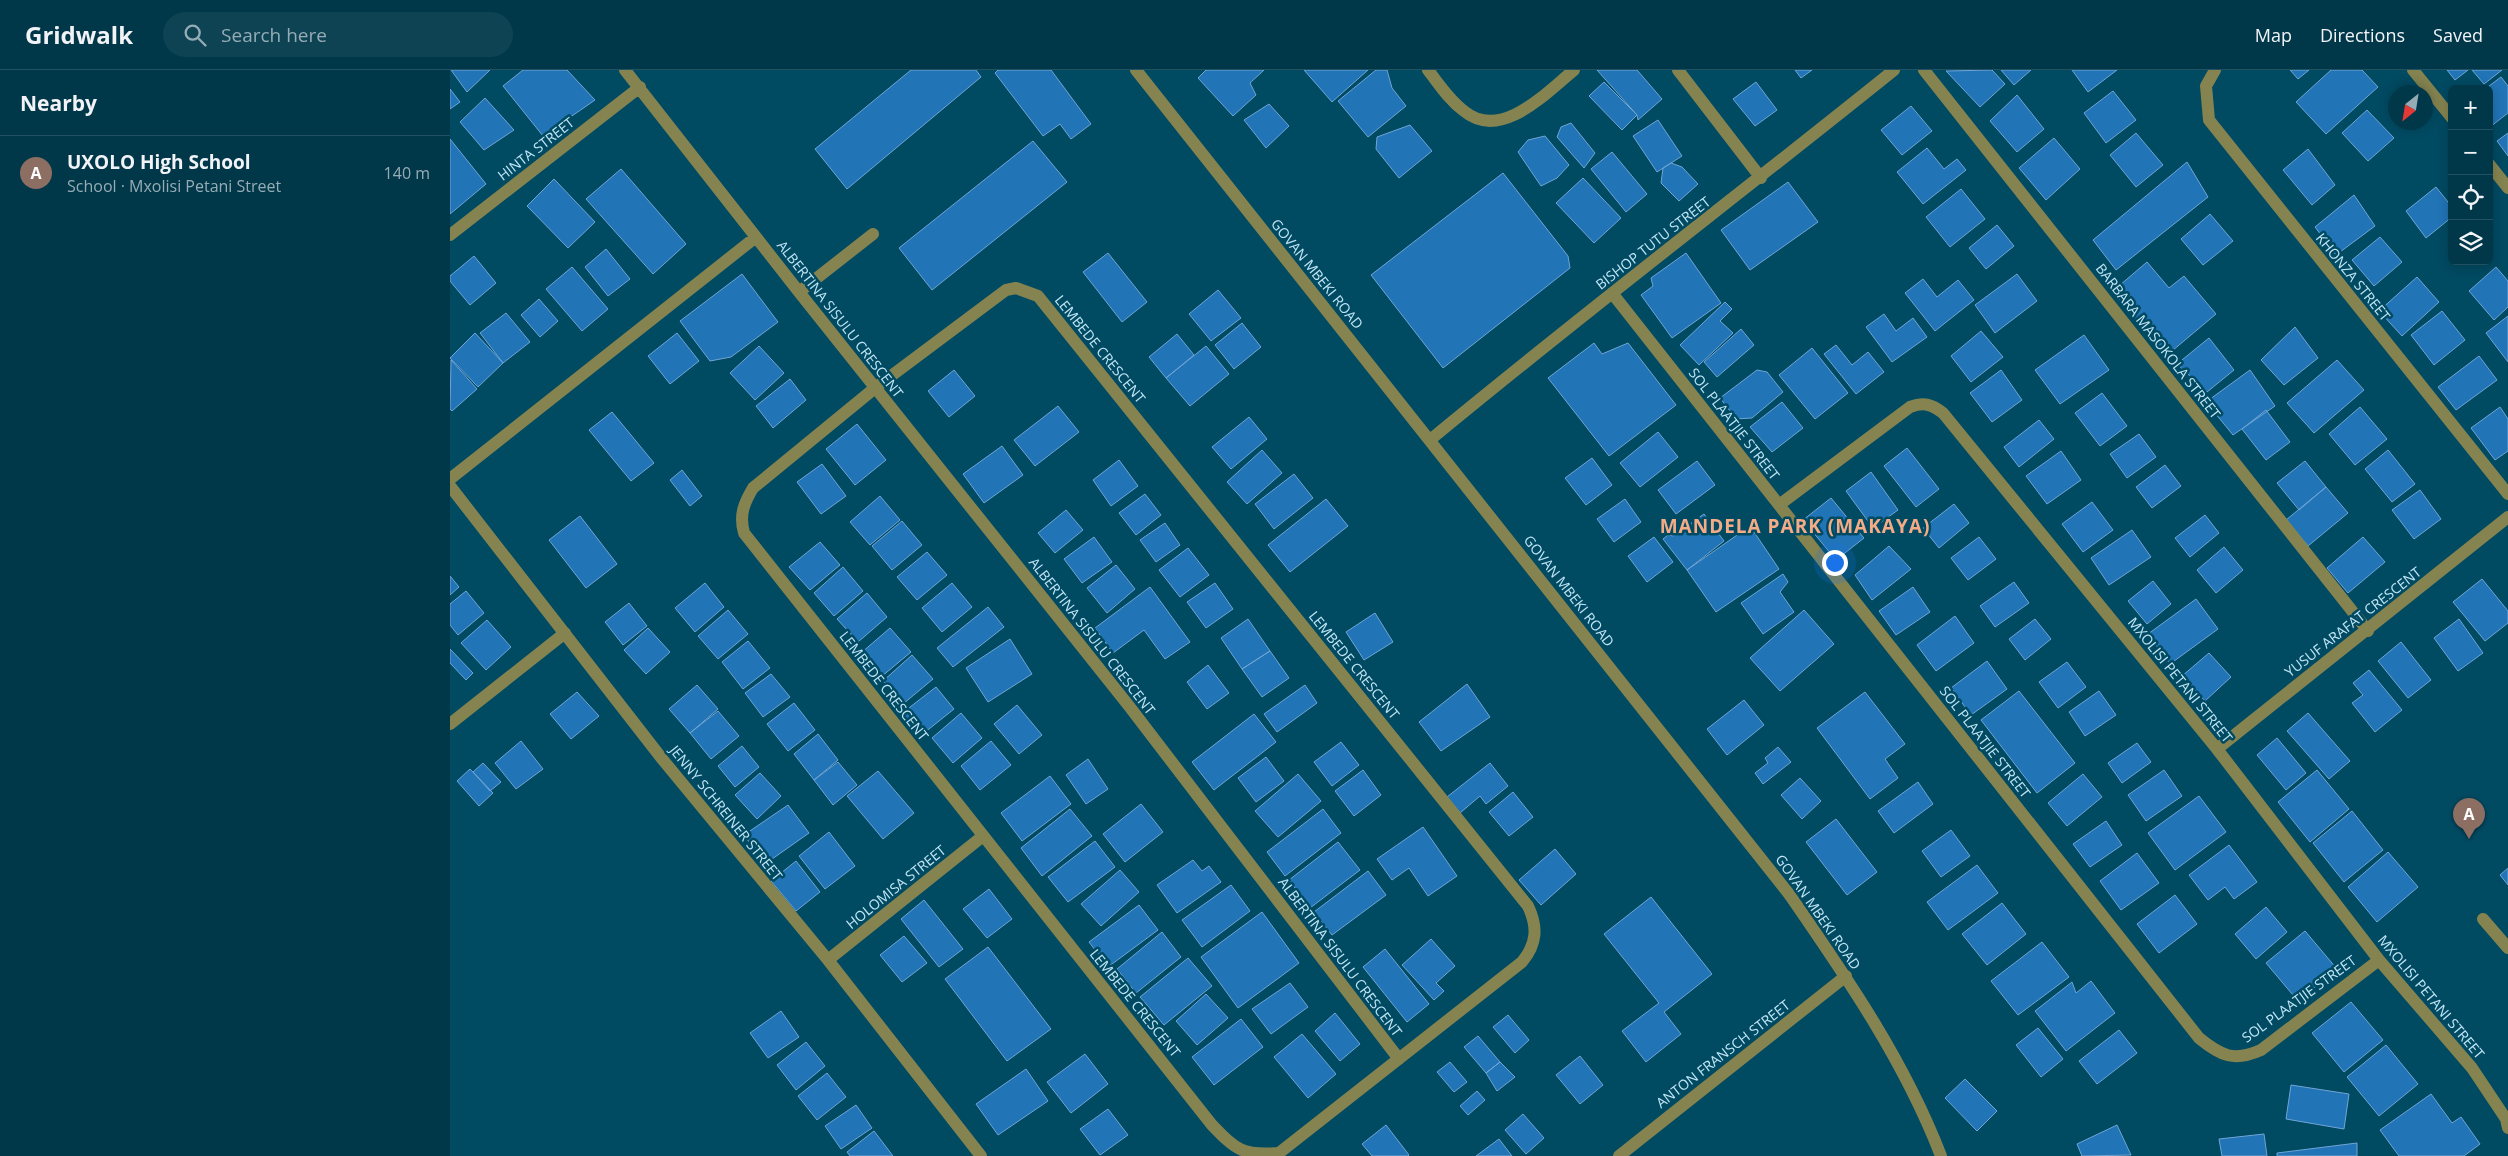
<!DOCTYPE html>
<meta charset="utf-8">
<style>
:root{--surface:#00384a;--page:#0e4354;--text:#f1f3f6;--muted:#95acb5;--line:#225262;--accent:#e69b98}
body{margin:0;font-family:"Open Sans",sans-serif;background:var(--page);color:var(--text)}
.controls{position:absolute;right:15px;top:15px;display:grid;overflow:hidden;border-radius:8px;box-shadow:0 2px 12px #0003}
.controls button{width:45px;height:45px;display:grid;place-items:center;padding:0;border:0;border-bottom:1px solid var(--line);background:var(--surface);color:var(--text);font:25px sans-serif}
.compass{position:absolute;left:1938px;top:15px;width:45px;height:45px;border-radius:50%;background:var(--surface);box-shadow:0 2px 12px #0003;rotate:210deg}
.you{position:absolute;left:1384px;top:492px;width:18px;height:18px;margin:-12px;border:4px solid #fff;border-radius:50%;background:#1a73e8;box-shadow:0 0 0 8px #1a73e833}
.badge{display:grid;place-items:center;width:32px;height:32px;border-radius:50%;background:var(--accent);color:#fff;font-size:16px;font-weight:700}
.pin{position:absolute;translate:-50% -41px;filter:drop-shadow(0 1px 2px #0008)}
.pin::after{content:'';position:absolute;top:26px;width:18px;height:15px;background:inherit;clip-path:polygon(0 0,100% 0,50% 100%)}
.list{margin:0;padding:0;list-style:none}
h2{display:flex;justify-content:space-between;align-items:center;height:65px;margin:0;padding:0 20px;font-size:21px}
h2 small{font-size:16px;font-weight:400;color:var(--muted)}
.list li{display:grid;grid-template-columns:32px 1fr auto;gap:15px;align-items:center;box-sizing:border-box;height:75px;padding:0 20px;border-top:1px solid var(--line)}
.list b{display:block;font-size:19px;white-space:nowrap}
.list p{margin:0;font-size:16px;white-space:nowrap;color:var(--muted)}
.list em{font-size:16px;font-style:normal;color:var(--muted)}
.icon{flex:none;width:28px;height:28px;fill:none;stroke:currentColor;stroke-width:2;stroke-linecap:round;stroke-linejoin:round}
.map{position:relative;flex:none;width:2058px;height:1086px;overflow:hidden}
header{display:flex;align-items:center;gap:30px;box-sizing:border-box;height:70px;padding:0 25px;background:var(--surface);border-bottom:1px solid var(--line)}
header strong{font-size:24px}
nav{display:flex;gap:28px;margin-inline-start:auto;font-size:18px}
.search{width:350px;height:45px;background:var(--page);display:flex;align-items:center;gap:12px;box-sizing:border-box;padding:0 18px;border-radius:28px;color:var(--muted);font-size:19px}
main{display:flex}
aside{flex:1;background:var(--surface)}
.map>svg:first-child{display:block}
.building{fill:#2174b6;stroke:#70a5d7}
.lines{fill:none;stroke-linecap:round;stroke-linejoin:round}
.minor{stroke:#858450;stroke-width:12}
.labels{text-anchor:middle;stroke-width:5;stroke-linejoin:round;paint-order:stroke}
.street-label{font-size:14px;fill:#c0e6f7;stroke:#004a62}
.district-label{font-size:19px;font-weight:bold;letter-spacing:1px;fill:#f4ab86;stroke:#004a62}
</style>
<header>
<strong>Gridwalk</strong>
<div class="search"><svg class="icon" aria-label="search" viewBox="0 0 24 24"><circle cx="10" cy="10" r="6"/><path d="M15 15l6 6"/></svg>Search here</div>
<nav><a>Map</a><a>Directions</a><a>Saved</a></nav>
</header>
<main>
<aside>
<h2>Nearby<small></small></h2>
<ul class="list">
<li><span class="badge" style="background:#8d6e63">A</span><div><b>UXOLO High School</b><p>School · Mxolisi Petani Street</p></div><em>140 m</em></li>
</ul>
</aside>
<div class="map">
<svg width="2058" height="1086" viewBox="0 0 2058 1086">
<rect width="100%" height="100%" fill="#004a62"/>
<path class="building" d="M1,0H40L17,22Z
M73,0H117L145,30L93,66L53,16Z
M461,0H526L531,7L397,119L365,79Z
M548,0H601L641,54L621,69L610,54L593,66L545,3Z
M756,0H814L800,13L806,25L783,46L748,8Z
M854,0H918L882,32Z
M926,0H937L942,18L956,36L918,67L888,31Z
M1147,0H1187L1212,29L1188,50L1187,45Z
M1345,0H1362L1351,8Z
M1542,0L1555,14L1530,37L1496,1Z
M1551,0H1581L1564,15Z
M1622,0H1667L1638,22Z
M1840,0H1859L1848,9Z
M1881,0H1912L1928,17L1876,64L1846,32Z
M1997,0H2018L2005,10Z
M2022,0H2052L2034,14Z
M2051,7L2058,16V43L2040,57L2039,19H2035Z
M1154,12L1187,45L1172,60L1139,26Z
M1306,12L1327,40L1305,56L1283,29Z
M0,19L10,32L0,39Z
M1663,21L1686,50L1656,73L1634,43Z
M1567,25L1594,59L1567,82L1540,51Z
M35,28L64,60L34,80L10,52Z
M819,34L839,56L816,78L794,50Z
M1461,36L1482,61L1452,85L1431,60Z
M1917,40L1944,68L1918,91L1892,63Z
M1208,50L1232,86L1207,102L1183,66Z
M1121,53L1145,83L1134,98L1107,67L1111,57Z
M960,55L982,81L949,108L926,79L927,67Z
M1686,63L1713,95L1686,117L1660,85Z
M2058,63V86L2047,71Z
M1095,66L1119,95L1107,108L1091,116L1068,82L1078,70Z
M1604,68L1630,99L1596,130L1569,98Z
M0,69L36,114L0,144Z
M583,71L617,112L482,220L449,178Z
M1477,78L1494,99L1507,89L1516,100L1473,134L1447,102Z
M1858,79L1885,115L1862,135L1833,100Z
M1162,82L1197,124L1176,142L1141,99Z
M1737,92L1758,127L1666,200L1643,170Z
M1221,93L1232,97L1248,114L1229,131L1211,113L1213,98Z
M171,99L236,174L203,204L136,129Z
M1053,103L1118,186L1120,198L993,298L921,205Z
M1133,108L1171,148L1144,173L1106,133Z
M104,109L145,152L118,178L77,136Z
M1338,112L1368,152L1300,200L1271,160Z
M1986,117L2002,137V147L1976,168L1956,141Z
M1511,119L1535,149L1500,177L1476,147Z
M1904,125L1925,156L1886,185L1865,157Z
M1760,144L1783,171L1753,195L1731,169Z
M1547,155L1564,176L1536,199L1519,178Z
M1930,167L1952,192L1924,216L1902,190Z
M156,179L180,209L158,226L135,197Z
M658,183L697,232L672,252L633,202Z
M1236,183L1271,233L1222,268L1191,225L1203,216L1201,208Z
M24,186L46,213L20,235L0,211V206Z
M1697,192L1719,218L1734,206L1766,244L1716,286L1663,221Z
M122,197L158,239L132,261L96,219Z
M2046,197L2058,211V237L2044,250L2019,221Z
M292,204L328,252L281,287L260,291L230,251Z
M1567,204L1587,231L1545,263L1525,235Z
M1967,207L1989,232L1952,266L1929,241Z
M1473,209L1487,227L1508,210L1524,230L1485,261L1455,223Z
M768,220L791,248L761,271L739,244Z
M89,229L108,251L90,267L71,245Z
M1275,232L1282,239L1270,251L1283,263L1249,295L1230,275Z
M1992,241L2015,270L1984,295L1961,265Z
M56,243L80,272L53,293L30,263Z
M1434,244L1446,261L1463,248L1477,267L1442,292L1416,257Z
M2058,246V292L2036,263Z
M792,253L811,277L784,299L765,275Z
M1845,257L1868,288L1834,315L1811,290Z
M1291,259L1304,275L1267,307L1254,292Z
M1531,261L1553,287L1521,312L1501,286Z
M25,263L53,293L28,317L0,288Z
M227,263L249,291L220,314L198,286Z
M727,264L744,285L716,308L699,287Z
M1634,265L1659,300L1610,334L1585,300Z
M1759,268L1784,300L1757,322L1727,294Z
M1144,273L1152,284L1178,273L1226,335L1159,386L1098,308Z
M1386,275L1402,295L1418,282L1434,302L1406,324L1374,284Z
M309,276L334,303L305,330L280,303Z
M756,276L779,304L740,336L716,308Z
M1362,278L1398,323L1365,349L1329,305Z
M2029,286L2047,310L2006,340L1988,317Z
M1,290L27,319L2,341L0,339Z
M1887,290L1914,320L1864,363L1837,333Z
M504,300L525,326L499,347L478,321Z
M1307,300L1317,302L1333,322L1302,348L1286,349L1270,328Z
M1551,300L1572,330L1542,352L1520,323Z
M1800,300L1825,336L1783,365L1756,332Z
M340,309L356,330L323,358L306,336Z
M1652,323L1677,356L1650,376L1625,343Z
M1332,332L1353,358L1322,382L1300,357Z
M608,336L629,362L585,396L564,370Z
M1910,337L1937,369L1905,395L1879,364Z
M2050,337L2058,349V381L2045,390L2021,358Z
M1816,340L1840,372L1816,390L1792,359Z
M162,342L204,393L181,411L139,360Z
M799,347L817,369L781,399L762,377Z
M1589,350L1604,369L1569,397L1554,377Z
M407,354L436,390L405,415L376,379Z
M1208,362L1228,387L1190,417L1170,393Z
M1689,364L1706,387L1677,408L1660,384Z
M552,376L573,405L534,433L513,404Z
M1457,378L1489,419L1466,437L1434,396Z
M812,380L832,403L797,434L777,412Z
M1938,380L1965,414L1942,432L1915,399Z
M1611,381L1631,410L1597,434L1576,406Z
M1142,388L1162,415L1136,435L1115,408Z
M669,390L688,416L661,436L643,410Z
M1247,391L1265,415L1226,444L1208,420Z
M1855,391L1876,417L1849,440L1827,413Z
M372,394L396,426L371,444L347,412Z
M1715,395L1731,416L1702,438L1686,417Z
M232,400L252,426L240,436L220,410Z
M1421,402L1448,440L1423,458L1396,421Z
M844,404L863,428L824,459L805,434Z
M1876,417L1898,443L1858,476L1836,450Z
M1970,420L1991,449L1964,469L1942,440Z
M695,424L711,445L686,465L669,443Z
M430,426L450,450L420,475L400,452Z
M1381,428L1414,468L1386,490L1353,450Z
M876,429L898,456L840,502L818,475Z
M1175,429L1191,452L1164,472L1147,449Z
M1642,432L1663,460L1633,482L1612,454Z
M1504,434L1519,453L1489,478L1473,458Z
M616,440L633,460L605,483L588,463Z
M1254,444L1274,471L1237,500L1213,469L1218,465L1223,466Z
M1755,445L1769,463L1740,487L1725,468Z
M130,446L167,494L136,518L99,470Z
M452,451L472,475L442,500L422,476Z
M715,453L730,475L706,492L690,470Z
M1300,456L1329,499L1266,542L1237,500Z
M1682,460L1701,487L1659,515L1641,488Z
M644,467L662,492L632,513L614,489Z
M1204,467L1223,492L1197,512L1178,486Z
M1529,467L1546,489L1518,510L1501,488Z
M1913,467L1935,492L1898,523L1877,498Z
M370,472L390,495L360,520L339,497Z
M1439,476L1461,499L1422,530L1405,505Z
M1774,477L1793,500L1766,523L1747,500Z
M738,478L759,505L730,527L709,500Z
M477,482L497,505L467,530L447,507Z
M666,495L685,519L657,543L637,518Z
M393,497L413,521L384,546L364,523Z
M1333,504L1338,512L1330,522L1344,542L1313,564L1291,533Z
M0,506L9,517L0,525Z
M2032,509L2058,541V553L2035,571L2003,532Z
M1703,511L1721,534L1697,554L1678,531Z
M1564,512L1579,533L1545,557L1530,536Z
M255,513L274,537L245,562L225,538Z
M502,513L522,537L492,562L472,538Z
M765,513L783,539L756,558L737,532Z
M700,517L740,572L715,589L694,560L663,583L645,558Z
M1463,517L1480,542L1446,565L1429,541Z
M16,521L34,543L8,565L0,555V534Z
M417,523L437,547L408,572L387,549Z
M1746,529L1768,559L1720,594L1698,564Z
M179,533L197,556L173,575L155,552Z
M538,537L554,557L503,597L487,578Z
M278,540L298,564L268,589L248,566Z
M1354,540L1384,574L1330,621L1300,588Z
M925,543L943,572L914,590L896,562Z
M1505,546L1524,573L1486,601L1467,575Z
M798,549L820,581L792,599L771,568Z
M1585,549L1601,569L1575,590L1559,569Z
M2009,549L2033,583L2008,601L1984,568Z
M37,550L61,577L36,600L11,573Z
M198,558L220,582L196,604L174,580Z
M440,558L461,582L431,607L411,583Z
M560,569L582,604L538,632L516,598Z
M298,571L320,598L293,619L272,592Z
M1951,572L1981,610L1958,628L1928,591Z
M0,579L23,603L16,610L0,593Z
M820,581L839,608L812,627L792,599Z
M1759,583L1781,607L1755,631L1732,606Z
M462,585L483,609L453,634L433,611Z
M1537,591L1557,619L1521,645L1501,618Z
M1617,592L1636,617L1608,638L1589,612Z
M758,595L779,623L757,639L737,612Z
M1919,600L1952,640L1925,662L1902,633L1913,625L1903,613Z
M321,604L340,627L313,647L295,623Z
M1017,614L1040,647L991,681L969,652Z
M247,615L268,639L240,663L219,639Z
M855,615L867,633L827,662L814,644Z
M486,617L504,639L469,667L451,644Z
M1569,621L1625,693L1587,723L1531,650Z
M1649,621L1666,645L1635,666L1619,642Z
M127,622L149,646L121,669L100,644Z
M1415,622L1455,674L1435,689L1448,708L1420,729L1367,658Z
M1294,630L1314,655L1277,685L1257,659Z
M344,633L365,660L338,681L317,654Z
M567,635L592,665L569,684L544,654Z
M268,641L289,666L261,689L240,663Z
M511,643L532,668L503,693L482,668Z
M1858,643L1900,691L1879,709L1837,661Z
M804,644L826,672L764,720L742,692Z
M368,664L388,690L364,710L344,684Z
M1827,668L1856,703L1836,720L1807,685Z
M71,671L93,699L66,719L45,693Z
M541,671L561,695L530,720L511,696Z
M891,672L909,695L882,716L864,692Z
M1687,673L1701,692L1672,713L1658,693Z
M292,676L309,697L285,717L268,696Z
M1328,677L1341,692L1313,714L1305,703L1318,693L1315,688Z
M816,687L834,711L806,732L788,708Z
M638,689L658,719L636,734L616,705Z
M388,692L407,715L383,735L364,710Z
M33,693L51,712L40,721L23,702Z
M1040,693L1058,716L1036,734L1030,726L1010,743L997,727Z
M20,699L43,723L29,736L7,711Z
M913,700L931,725L904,746L885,721Z
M1714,700L1732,726L1696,751L1678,725Z
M1867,700L1899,739L1860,772L1828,732Z
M428,701L464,743L433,769L397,726Z
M310,703L331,726L307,749L285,725Z
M848,704L871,731L828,767L805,741Z
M1633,704L1652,727L1617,756L1598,733Z
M600,706L621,734L572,771L551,743Z
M1350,708L1371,731L1352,749L1331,725Z
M1468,712L1483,734L1444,763L1428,741Z
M1063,722L1083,747L1059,766L1039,742Z
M1749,726L1776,762L1725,800L1698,763Z
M691,734L713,762L675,792L653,764Z
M338,735L359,763L315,794L294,765Z
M620,739L642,766L592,806L571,778Z
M873,739L891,763L835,806L817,782Z
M1902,741L1933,780L1894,812L1863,773Z
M1386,749L1427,802L1397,825L1356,772Z
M1656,751L1672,775L1640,797L1623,774Z
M973,757L1007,806L978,826L959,798L942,810L927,789Z
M1501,760L1520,786L1491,807L1472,781Z
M379,762L405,796L375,819L349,786Z
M645,771L665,797L618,832L598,807Z
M888,772L910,800L860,838L839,810Z
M1779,775L1807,812L1784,829L1775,817L1758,830L1739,805Z
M1105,779L1126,804L1091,835L1069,810Z
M1938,782L1968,817L1927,852L1898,817Z
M1687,783L1709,813L1671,840L1650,811Z
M743,790L752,801L759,796L771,812L727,843L707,815Z
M346,791L370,822L346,841L321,811Z
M1527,795L1548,823L1498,860L1477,832Z
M2058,798V815L2050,805Z
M670,800L689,822L651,856L631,834Z
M918,801L936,825L882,865L864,842Z
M781,815L800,841L752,877L732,850Z
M539,819L562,849L537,868L513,839Z
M1725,825L1747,854L1709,883L1687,854Z
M1201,827L1262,904L1214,942L1231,964L1196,992L1172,961L1209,933L1154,864Z
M474,830L513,879L489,897L451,849Z
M1552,833L1576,864L1537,895L1512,864Z
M689,835L708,860L658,897L639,872Z
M1816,837L1837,862L1806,889L1785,864Z
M812,842L849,893L788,938L751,887Z
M1855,861L1887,899L1848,931L1816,893Z
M712,862L731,887L686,923L667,899Z
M454,866L477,893L452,912L430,885Z
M981,869L1005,896L986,913L994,921L984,930L952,895Z
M1592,872L1619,907L1568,945L1541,911Z
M538,877L601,959L557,991L495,909Z
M935,879L979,934L957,952L913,897Z
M738,888L762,916L714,955L690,927Z
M1641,911L1665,943L1616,981L1585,941L1622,912L1626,923Z
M840,913L858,937L821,964L802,939Z
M756,924L778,948L747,975L726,951Z
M1901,932L1933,970L1894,1002L1862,963Z
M331,941L349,967L318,988L300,963Z
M885,943L910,974L890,991L865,961Z
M1058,945L1079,970L1065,983L1043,957Z
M791,949L813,977L764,1015L742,987Z
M1588,958L1613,989L1591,1007L1566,975Z
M1669,960L1687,983L1647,1014L1629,991Z
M852,964L886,1004L858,1028L824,987Z
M1028,966L1050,992L1036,1003L1014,977Z
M356,972L375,996L346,1020L327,995Z
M1936,975L1968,1014L1929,1046L1897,1007Z
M635,984L658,1014L621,1043L597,1012Z
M1130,986L1153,1015L1130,1034L1106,1005Z
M1000,992L1017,1012L1004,1022L987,1002Z
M1050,992L1065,1007L1047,1021L1036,1003Z
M576,999L598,1031L548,1065L526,1034Z
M377,1003L396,1027L367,1050L348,1026Z
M1515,1009L1547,1041L1527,1061L1495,1028Z
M1841,1015L1899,1024L1894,1059L1836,1049Z
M1027,1021L1035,1030L1018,1045L1010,1036Z
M1981,1024L2002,1053L2011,1047L2030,1074L2014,1086H1949L1930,1060Z
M406,1035L422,1058L391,1079L375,1056Z
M658,1039L678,1065L650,1085L630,1059Z
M1073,1044L1094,1068L1076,1084L1055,1060Z
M936,1055L959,1085L958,1086H922L912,1074Z
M1667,1055L1681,1085L1632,1086L1627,1074Z
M424,1061L443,1086H400L397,1082Z
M1814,1064L1817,1086H1772L1769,1069Z
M1049,1069L1062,1086H1026Z
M1907,1073V1086H1827V1083Z"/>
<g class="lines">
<path class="minor" d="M175,0L349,222L679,636L949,989
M686,0L1339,824C1397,908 1454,990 1491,1086
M978,0C989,14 999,30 1014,41C1051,72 1097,22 1124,0
M1228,0L1311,108
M1474,0L1918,561
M1765,0L1756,16L1759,50L2058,424
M1963,0L2002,48
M2039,94L2058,118
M0,165L190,17
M566,218L588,226L1078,836C1088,857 1087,874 1072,892L829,1083C793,1086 786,1080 762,1055L294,463C289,445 294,433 303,418L425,318L556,220Z
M349,222L423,164
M1162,223L1749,968C1771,986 1784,992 1811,980L1929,890
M980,370C1132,244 1290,124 1444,0
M0,409L306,167
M0,416L213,690L378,890L531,1086
M1329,435L1460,337C1474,332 1481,334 1493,343L1767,679L1929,890L2022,998L2056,1049L2058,1058
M0,654L115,563
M1767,679L2058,447
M2033,849L2058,878
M378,890L533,766
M1169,1086L1396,906"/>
</g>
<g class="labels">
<g class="street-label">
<text transform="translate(86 79) rotate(-38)" y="5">HINTA STREET</text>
<text transform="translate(1203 173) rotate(-38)" y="5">BISHOP TUTU STREET</text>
<text transform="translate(867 204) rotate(51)" y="5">GOVAN MBEKI ROAD</text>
<text transform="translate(1903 207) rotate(51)" y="5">KHONZA STREET</text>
<text transform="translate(390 249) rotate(52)" y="5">ALBERTINA SISULU CRESCENT</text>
<text transform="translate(1708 271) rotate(52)" y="5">BARBARA MASOKOLA STREET</text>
<text transform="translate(650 279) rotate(51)" y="5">LEMBEDE CRESCENT</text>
<text transform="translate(1284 354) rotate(52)" y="5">SOL PLAATJIE STREET</text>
<text transform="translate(1119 521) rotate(52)" y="5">GOVAN MBEKI ROAD</text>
<text transform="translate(1903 552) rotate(-38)" y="5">YUSUF ARAFAT CRESCENT</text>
<text transform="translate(642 566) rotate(52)" y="5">ALBERTINA SISULU CRESCENT</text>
<text transform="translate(904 595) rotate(51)" y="5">LEMBEDE CRESCENT</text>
<text transform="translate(1730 610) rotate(51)" y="5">MXOLISI PETANI STREET</text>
<text transform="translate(434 616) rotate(52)" y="5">LEMBEDE CRESCENT</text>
<text transform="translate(1535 672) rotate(52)" y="5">SOL PLAATJIE STREET</text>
<text transform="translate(276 743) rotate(51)" y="5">JENNY SCHREINER STREET</text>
<text transform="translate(446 817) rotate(-39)" y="5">HOLOMISA STREET</text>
<text transform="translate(1368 842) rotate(55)" y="5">GOVAN MBEKI ROAD</text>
<text transform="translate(890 887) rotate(53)" y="5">ALBERTINA SISULU CRESCENT</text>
<text transform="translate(1981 927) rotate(50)" y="5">MXOLISI PETANI STREET</text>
<text transform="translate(1849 929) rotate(-36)" y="5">SOL PLAATJIE STREET</text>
<text transform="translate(685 933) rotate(51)" y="5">LEMBEDE CRESCENT</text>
<text transform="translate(1273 984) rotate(-38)" y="5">ANTON FRANSCH STREET</text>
</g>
<g class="district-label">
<text x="1345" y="463">MANDELA PARK (MAKAYA)</text>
</g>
</g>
</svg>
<div class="controls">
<button>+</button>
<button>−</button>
<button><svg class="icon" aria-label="locate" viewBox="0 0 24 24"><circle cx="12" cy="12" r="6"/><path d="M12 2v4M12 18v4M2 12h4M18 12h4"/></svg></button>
<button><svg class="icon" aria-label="layers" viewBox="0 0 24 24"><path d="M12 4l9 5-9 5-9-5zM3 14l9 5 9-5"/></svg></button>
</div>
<svg class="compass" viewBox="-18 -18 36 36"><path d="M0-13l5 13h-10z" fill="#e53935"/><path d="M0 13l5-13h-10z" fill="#95acb5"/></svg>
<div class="you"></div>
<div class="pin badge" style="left:2019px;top:769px;background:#8d6e63">A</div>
</div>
</main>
